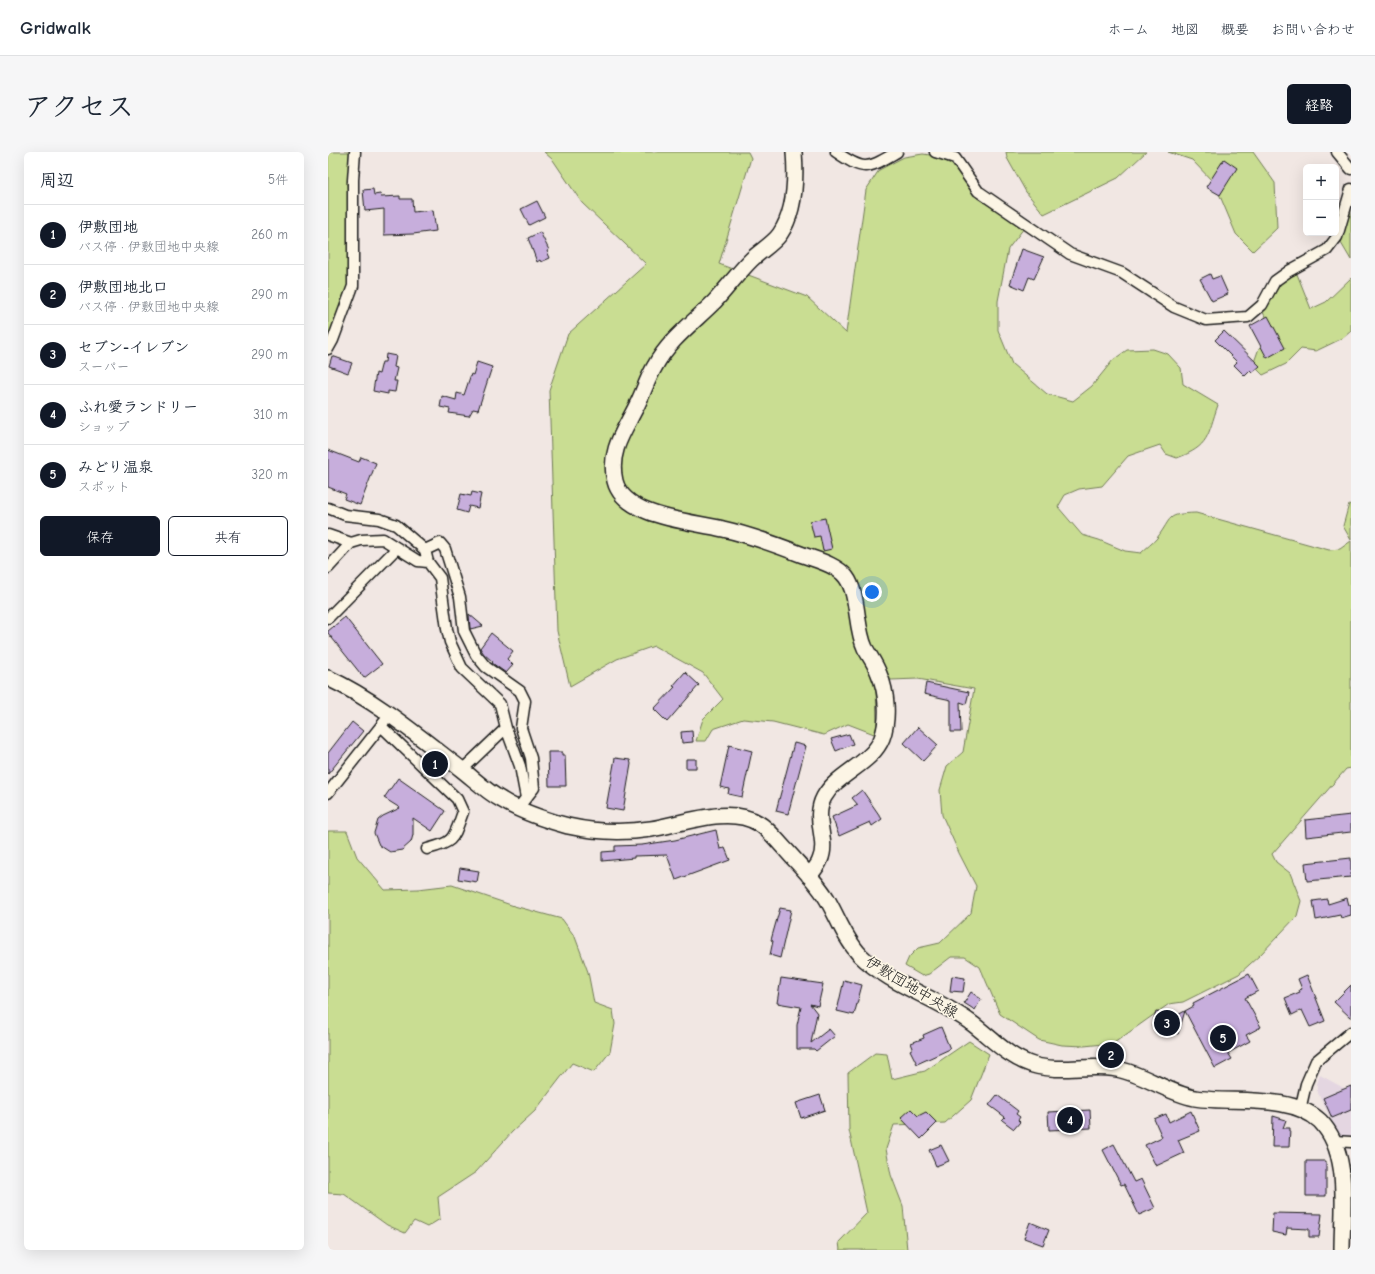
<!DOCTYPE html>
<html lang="ja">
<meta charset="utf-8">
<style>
:root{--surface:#fff;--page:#f6f6f7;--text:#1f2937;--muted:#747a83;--line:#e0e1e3;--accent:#111827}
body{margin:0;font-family:"Comic Neue","Klee One",sans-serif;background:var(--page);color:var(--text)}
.controls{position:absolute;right:12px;top:12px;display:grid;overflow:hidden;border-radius:6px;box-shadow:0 4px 16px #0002}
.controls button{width:36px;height:36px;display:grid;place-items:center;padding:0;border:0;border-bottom:1px solid var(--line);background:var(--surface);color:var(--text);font:20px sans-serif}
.you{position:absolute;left:544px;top:440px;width:14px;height:14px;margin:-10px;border:3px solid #fff;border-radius:50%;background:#1a73e8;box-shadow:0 0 0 6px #1a73e833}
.badge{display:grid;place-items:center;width:26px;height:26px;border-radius:50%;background:var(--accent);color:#fff;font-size:13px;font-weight:700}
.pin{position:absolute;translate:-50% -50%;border:2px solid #fff;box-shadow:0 1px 4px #0006}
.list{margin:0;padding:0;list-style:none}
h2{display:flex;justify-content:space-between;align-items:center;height:52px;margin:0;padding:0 16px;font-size:17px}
h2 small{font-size:13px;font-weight:400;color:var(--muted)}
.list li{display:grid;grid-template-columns:26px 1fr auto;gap:12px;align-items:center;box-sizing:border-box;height:60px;padding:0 16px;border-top:1px solid var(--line)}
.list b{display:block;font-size:15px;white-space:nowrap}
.list p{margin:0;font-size:13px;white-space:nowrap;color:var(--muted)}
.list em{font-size:13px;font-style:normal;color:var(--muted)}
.actions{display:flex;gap:8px;padding:12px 16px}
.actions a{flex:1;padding:9px 0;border:1px solid var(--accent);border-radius:6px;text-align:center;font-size:14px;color:var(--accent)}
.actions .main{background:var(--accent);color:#fff}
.map{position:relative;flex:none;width:1023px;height:1098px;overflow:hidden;border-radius:6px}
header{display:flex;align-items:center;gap:24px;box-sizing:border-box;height:56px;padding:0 20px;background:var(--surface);border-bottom:1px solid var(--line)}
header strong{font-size:19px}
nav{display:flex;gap:22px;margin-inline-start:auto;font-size:14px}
.intro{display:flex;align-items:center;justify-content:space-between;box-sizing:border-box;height:96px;padding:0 24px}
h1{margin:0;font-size:28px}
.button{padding:10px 18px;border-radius:6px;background:var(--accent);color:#fff;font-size:14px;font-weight:700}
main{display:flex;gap:24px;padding:0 24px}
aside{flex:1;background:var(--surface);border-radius:6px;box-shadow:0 4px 16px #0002}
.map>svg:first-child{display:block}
.built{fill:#e4d6e1}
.green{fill:#c9dd92;stroke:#727c57}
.building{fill:#c7aedc;stroke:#1c1c1c}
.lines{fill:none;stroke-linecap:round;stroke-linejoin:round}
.street-casing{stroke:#1c1c1c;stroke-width:13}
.secondary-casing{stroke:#1c1c1c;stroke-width:18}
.street{stroke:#fcf5e5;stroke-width:10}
.secondary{stroke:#fcf5e5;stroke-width:15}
.labels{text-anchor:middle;stroke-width:3.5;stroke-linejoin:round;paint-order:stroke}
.street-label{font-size:15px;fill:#1c1c1c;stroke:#fcf5e5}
</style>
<header>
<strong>Gridwalk</strong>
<nav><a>ホーム</a><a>地図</a><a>概要</a><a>お問い合わせ</a></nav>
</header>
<div class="intro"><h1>アクセス</h1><a class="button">経路</a></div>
<main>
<aside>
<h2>周辺<small>5件</small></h2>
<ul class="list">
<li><span class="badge">1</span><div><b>伊敷団地</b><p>バス停 · 伊敷団地中央線</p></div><em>260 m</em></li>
<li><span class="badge">2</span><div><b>伊敷団地北口</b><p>バス停 · 伊敷団地中央線</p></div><em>290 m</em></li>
<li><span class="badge">3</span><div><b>セブン-イレブン</b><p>スーパー</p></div><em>290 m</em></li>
<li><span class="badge">4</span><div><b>ふれ愛ランドリー</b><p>ショップ</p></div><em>310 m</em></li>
<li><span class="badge">5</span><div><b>みどり温泉</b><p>スポット</p></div><em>320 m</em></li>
</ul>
<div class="actions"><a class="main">保存</a><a>共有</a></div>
</aside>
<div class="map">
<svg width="1023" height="1098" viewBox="0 0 1023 1098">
<rect width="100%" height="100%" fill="#f1e7e3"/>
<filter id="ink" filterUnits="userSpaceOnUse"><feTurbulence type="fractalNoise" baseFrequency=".025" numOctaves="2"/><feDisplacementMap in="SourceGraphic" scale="8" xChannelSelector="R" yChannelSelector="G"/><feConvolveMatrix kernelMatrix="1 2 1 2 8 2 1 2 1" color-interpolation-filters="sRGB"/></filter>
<g filter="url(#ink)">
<path class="built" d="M992,923L1023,940V985L1011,983L989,939V932Z"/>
<path class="green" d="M0,0H24L19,31L22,82L20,131L11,168L0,187Z
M216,0H420L423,6L391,112L479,145L518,181L538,38L551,18L576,5L595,2L609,4L626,14L649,46L696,76L680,97L670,149V178L684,212L719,242L745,249L764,234L785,208L799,198L825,197L840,202L853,216L855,232L890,253C879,284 882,294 849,306L838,302L832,293L800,304L774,334L751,337L737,343L730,355L754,383L771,388L797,399L813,401C818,396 825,391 829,386C845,365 837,362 868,361L1001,398L1012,397L1023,389V616L1018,617L944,702L948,710L962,721L973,749L969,764L932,803L911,822L855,850L841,852L786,891L756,894L734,893L711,888L672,862L652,815L637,805H623L601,822L594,824L577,814L581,805L590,796L612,791L643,761L648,734L631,701L614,663L612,638L619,614L635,600L646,537L590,527L563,528L548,537L549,574L546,582L520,572L496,583L445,570L415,567L385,577L378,589H368L375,567L395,547L375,521L326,494L289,507L242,534L229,479L221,238L240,182L318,112L254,51L225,8Z
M678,0H818L790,26L716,62L698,40L679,6Z
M840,0H925L947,31L949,76L925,99L908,82L887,32L864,8Z
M1023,52V108L1013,91Z
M969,122L983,157L998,150L1023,126V179L1015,186L988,199L973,197L958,212L935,223L925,213L931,196L946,185L935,160L956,127Z
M1021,352L1023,353V388L1015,374Z
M0,679H19L29,705L57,738L90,737L124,733L186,754L234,767L247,785L260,820L266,851L285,858L287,872L282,900L266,920L244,911L207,959L184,980L148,1020L110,1045L112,1067L99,1075L86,1069L77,1081L59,1073L16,1042L0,1041Z
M641,889L661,902L643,948L617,971L566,973L558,997L563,1023L575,1054L579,1098H512L511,1090L539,1061L521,978L520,921L547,901L559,902L564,927L597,919Z"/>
<path class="building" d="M896,7L909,16L892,43L878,35Z
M45,37L46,43L52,42L53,45L72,44V47H84L85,60L105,58L108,79L85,82L56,83V57L37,59L35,38Z
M209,49L217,65L201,73L193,57Z
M212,80L221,98L219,99L222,106L213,110L212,108L209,110L200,86Z
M694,97L716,105L706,127L701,125L696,138L682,132Z
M882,122L884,127L892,124L900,142L884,149L872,127Z
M940,164L957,196L939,206L922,174Z
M896,179L932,214L924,221L922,219L917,224L906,213L909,210L887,188Z
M58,202L68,204L66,215L69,216L66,229H69L67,240L60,239V242L45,239L48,221L51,222L54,210H57Z
M4,204L24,211L20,221L1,214Z
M149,210L164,215L150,258L145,257L141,264L121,261L122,257L112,255L114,244L128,248L129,241L136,243L143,222L145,223Z
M0,298L31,310L33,305L48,311L32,353L16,347L18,342L0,335Z
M144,340L153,342L150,356L141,354L139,361L129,358L133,342L143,344Z
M497,366L504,397L495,399L492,384L486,385L482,369Z
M141,462L155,474L142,477Z
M17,465L54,512L36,526L0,481V479Z
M163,481L185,499L179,507L185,513L178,521L164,511L165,510L156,502L152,496Z
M357,520L371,533L339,570L326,557L347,535L345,534Z
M598,531L641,540L638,552L632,550L633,580H623V548L596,542Z
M24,570L35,579L0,622V601Z
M590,575L610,593L595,609L576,591Z
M364,579L365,590L354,591L353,580Z
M521,582L525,592L508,599L503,587Z
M466,591L478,594L460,662L448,659Z
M401,593L424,599L414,645L400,642L401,637L392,635Z
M220,600H234V603H237L238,634H221Z
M287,606L302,608L303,612L295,659L278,656Z
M358,607H368V616H358Z
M70,626L117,659L104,679L85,666V683L83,690L74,698L62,700L51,693L46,681L50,668L55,664L72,656L56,646Z
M534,638L554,667L544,674L542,670L511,684L504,665L530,653L524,646Z
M1023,663V680L978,685L977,668Z
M388,678L392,697L397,696L402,708L348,728L339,703L306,704V706L274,709V700L287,699V694L314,693L347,688Z
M1023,706V725L979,729L977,711Z
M132,716L151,719L149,730L130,727Z
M1019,746L1021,753H1023V763L1013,766L1012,763L988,768L985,749L999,747L1000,752Z
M452,756L463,758L452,806L442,803L445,789L443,788Z
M921,822L930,839L917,846L933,875L918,883L922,889L900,901L904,907L887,916L857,859L850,882L824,874L828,860L846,865L866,854L865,851Z
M979,823L997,869L982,875L974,858L964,863L957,846L972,840L971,838L974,837L970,827Z
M624,824L637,826L635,840L622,839Z
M453,826L495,832L490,854L482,852L489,861L483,891L501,877L507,884L488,899L486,897H469V873L473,855L449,851Z
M516,828L534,833L526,863L509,859Z
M1023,833V866L1006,850Z
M643,840L653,847L647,858L636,851Z
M613,875L622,897L589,912L582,898L585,896L583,891L596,886L595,883Z
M1023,934V958L1004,966L995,946Z
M492,943L497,958L473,966L468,951Z
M669,943L690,959L688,962L692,965L690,968L692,970L686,977L674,968L677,965L661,953Z
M583,957L590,964L598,960L609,971L593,987L573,966Z
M762,958L763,976L721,978L720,960Z
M863,959L872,979L850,988L856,1001L828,1014L817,993L834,985L826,967L838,962L841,970Z
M945,964L958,968L955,976H962L961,995H944Z
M786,992L806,1030L813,1027L827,1056L811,1063L796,1032L793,1033L775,998Z
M613,993L621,1009L608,1014L601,998Z
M978,1009H998V1044H978Z
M945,1061L994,1062L991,1085H981V1077L959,1076L958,1083L944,1080Z
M702,1070L721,1078L715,1093L696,1086Z"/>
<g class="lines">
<g class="street-casing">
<path id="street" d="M508,0C537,20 539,17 569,0
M607,0L627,6L650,39L742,102L794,121L846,155L878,168L920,165L934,153L947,129L961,119L999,98L1009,85L1023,37
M1009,0L1023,17
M0,197L5,188L25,134V28L27,0
M0,356L17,363L51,367L68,373L97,398L100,410L90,409L55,387L33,388L23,391L0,383
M97,398L112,391L117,397L132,445L136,479L148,503L158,515L192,539L197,549L193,576L203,606L206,636L190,656
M100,410L112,426L119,477L122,490L134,516L172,552L178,576L192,614L198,646
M0,416L23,391
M0,466L69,396
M53,574L129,647L135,660C125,687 127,690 99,697
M134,618L178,576
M0,641L56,570
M972,958L978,932L988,909L1023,880
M1006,989L1023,990"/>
</g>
<g class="secondary-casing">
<path id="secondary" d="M466,0C468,25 467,60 452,82C445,92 432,99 423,108C410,121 399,136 387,149C366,170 341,188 327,214C319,227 315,242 308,255C296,279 280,300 287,329C296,366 364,369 395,377C422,383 449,393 475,403C489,408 509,413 518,425C531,442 527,475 537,496C542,505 548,513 551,522C559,540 561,567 554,586C544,612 509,621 496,645C484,667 501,688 492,708C490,714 485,719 481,724
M0,526C49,549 90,584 133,617C146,627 159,640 174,648C193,660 218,668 240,674C267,680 296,681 323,677C354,672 401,653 430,671C441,677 449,689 458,698C472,714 488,729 499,747C510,766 517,787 532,803C562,833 608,845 642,870C663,885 679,905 705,913C732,921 761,912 789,917C816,922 839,941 867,946C905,952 962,941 992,969C1023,1001 1014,1056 1014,1098"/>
</g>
<use href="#street" class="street"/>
<use href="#secondary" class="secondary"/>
</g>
</g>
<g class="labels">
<g class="street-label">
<text transform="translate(584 835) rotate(31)" y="5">伊敷団地中央線</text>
</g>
</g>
</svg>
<div class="controls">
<button>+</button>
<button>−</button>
</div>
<div class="you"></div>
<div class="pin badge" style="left:107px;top:612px">1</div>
<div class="pin badge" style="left:783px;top:903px">2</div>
<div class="pin badge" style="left:839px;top:871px">3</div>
<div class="pin badge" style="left:742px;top:968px">4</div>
<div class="pin badge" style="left:895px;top:886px">5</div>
</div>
</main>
